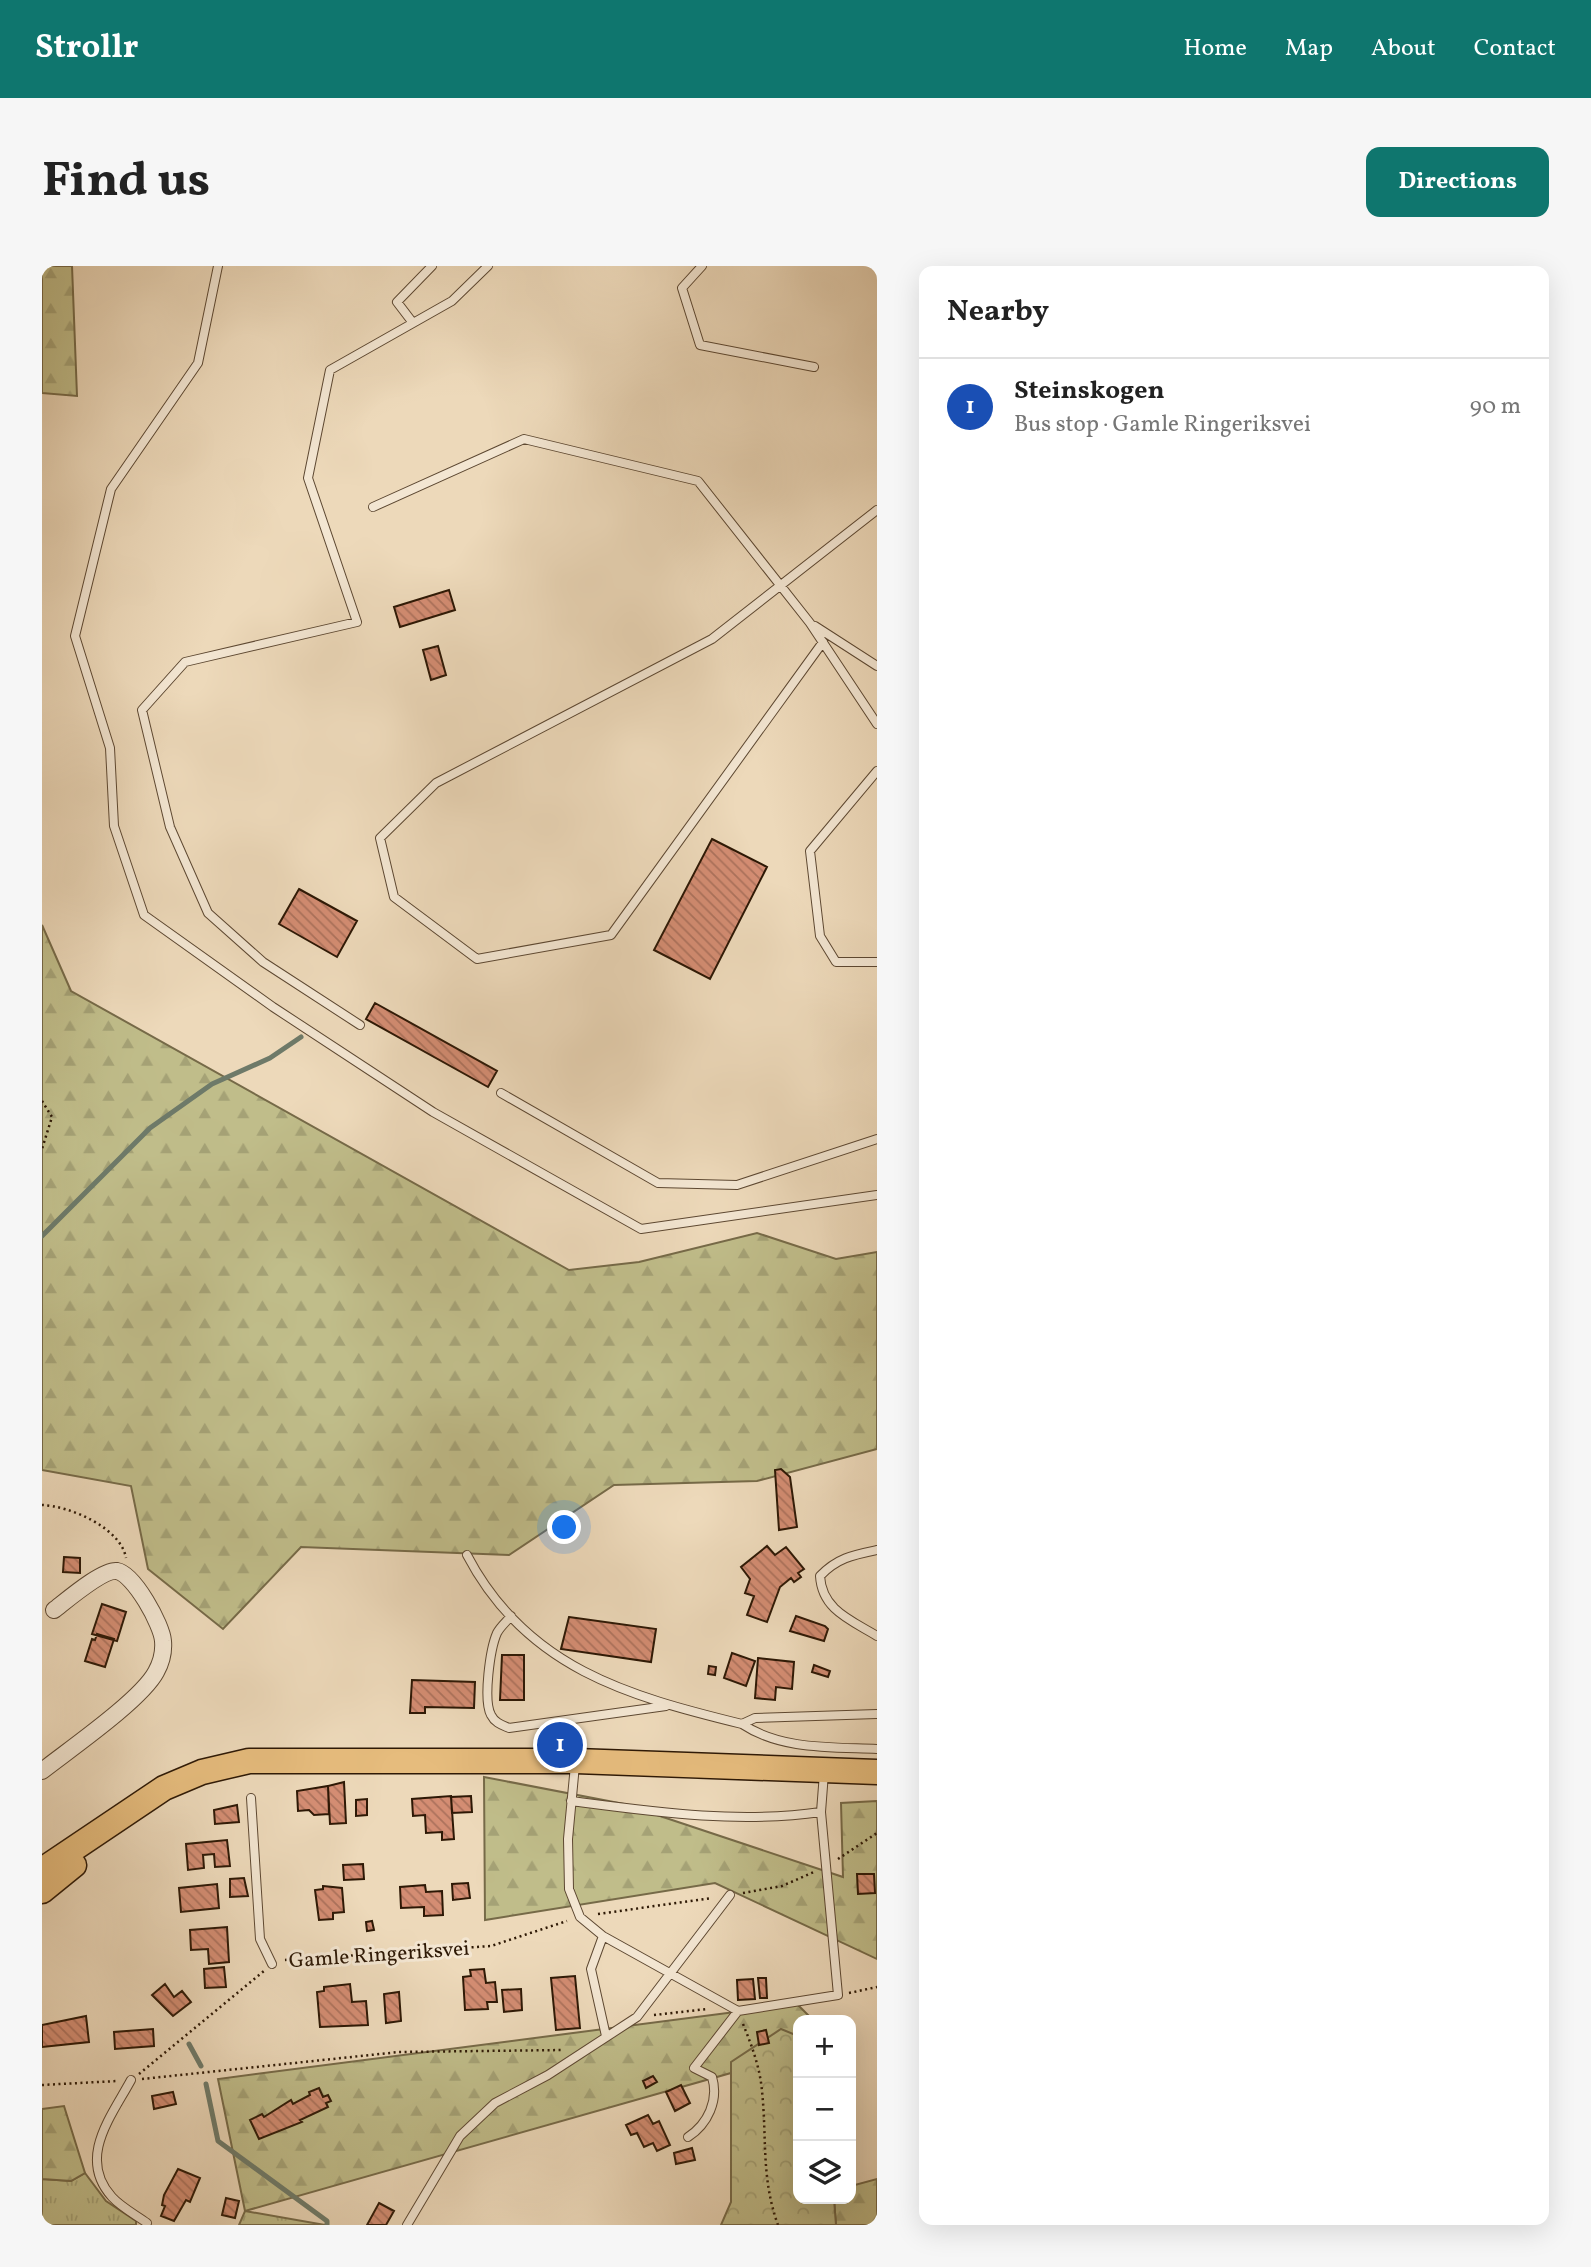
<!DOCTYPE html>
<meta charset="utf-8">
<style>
:root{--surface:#fff;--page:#f6f6f6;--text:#222;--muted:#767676;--line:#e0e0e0;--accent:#0f766e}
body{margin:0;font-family:Vollkorn,serif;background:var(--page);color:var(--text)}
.controls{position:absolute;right:21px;bottom:21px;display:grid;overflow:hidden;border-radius:14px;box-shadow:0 7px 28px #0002}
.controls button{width:63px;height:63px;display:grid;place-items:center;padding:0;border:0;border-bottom:2px solid var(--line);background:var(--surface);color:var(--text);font:35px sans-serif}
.you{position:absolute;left:523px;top:1262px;width:24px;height:24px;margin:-18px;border:5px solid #fff;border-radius:50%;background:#1a73e8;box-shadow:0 0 0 10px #1a73e833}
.badge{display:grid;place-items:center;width:46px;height:46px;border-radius:50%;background:var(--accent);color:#fff;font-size:23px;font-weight:700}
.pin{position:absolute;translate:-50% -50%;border:4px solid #fff;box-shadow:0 2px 7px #0006}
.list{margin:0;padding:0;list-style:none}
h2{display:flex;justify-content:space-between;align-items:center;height:91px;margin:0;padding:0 28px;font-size:30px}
h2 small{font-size:23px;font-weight:400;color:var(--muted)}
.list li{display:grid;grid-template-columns:46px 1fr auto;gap:21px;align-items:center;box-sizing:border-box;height:98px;padding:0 28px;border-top:2px solid var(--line)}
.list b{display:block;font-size:26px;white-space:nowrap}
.list p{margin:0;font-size:23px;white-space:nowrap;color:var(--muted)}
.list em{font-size:23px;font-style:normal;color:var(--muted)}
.icon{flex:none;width:38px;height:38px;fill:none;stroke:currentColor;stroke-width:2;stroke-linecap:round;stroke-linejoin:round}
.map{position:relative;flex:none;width:835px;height:1959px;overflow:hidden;border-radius:14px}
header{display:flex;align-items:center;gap:42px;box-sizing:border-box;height:98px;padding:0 35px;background:var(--accent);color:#fff}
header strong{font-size:33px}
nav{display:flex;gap:38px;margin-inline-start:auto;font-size:24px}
.intro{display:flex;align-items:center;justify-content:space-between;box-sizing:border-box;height:168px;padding:0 42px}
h1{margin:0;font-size:49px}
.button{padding:18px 32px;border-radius:14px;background:var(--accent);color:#fff;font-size:24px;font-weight:700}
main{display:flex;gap:42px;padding:0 42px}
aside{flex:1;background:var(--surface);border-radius:14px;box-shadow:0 7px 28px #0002}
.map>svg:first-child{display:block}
.grass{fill:url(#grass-tufts);stroke:#766a48;stroke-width:2}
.forest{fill:url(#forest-firs);stroke:#766a48;stroke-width:2}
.park{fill:url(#park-crowns);stroke:#766a48;stroke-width:2}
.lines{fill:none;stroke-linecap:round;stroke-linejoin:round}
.stream{stroke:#6e7a69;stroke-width:5}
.building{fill:url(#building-back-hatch);stroke:#2d1805;stroke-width:2}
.lane-casing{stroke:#5d4832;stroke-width:10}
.street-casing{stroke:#5d4832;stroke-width:18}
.primary-casing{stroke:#2d1805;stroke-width:27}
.path{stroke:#2d1805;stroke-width:2.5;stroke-dasharray:2 3.5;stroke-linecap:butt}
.lane{stroke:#f3e6d2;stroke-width:8}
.street{stroke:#f3e6d2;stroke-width:16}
.primary{stroke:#e6bc7d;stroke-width:24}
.labels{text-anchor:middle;stroke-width:6;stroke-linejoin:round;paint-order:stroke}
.street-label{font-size:21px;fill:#2d1805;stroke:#f3e6d2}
</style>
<header>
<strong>Strollr</strong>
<nav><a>Home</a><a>Map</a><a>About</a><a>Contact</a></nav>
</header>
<div class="intro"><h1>Find us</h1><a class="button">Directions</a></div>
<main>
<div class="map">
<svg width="835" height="1959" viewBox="0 0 835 1959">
<defs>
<pattern id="grass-tufts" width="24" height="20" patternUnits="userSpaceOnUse" patternTransform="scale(1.75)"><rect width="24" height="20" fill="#c0bd8a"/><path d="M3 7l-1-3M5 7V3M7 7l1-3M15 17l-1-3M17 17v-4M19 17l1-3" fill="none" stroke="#a5a276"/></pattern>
<pattern id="forest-firs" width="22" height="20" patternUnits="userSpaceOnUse" patternTransform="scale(1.75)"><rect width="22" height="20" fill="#c0bd8a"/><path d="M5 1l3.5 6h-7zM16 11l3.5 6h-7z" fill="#a5a276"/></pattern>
<pattern id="park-crowns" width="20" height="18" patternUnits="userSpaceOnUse" patternTransform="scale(1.75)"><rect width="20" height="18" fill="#c0bd8a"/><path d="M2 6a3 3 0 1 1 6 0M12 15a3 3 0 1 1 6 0" fill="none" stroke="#a5a276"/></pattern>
<pattern id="building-back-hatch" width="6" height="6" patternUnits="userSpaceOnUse" patternTransform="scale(1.75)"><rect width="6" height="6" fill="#d48d73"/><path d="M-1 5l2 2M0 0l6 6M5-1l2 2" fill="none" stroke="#ac725c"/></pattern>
</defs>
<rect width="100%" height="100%" fill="#edd9ba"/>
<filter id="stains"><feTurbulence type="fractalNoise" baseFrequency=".00286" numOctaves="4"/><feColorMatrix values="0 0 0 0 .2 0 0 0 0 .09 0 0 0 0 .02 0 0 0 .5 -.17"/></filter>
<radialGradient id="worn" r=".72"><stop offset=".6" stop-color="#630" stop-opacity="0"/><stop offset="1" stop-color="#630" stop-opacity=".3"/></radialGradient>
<path class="grass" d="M43,1907L64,1935L94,1955V1959H0V1913L29,1915Z
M203,1945L283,1959H197Z"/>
<path class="forest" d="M0,0H30L35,130L0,127Z
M0,659L29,725L527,1004L597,996L715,967L794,993L835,986V1183L715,1215L572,1219L467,1289L259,1281L181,1363L106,1303L89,1220L0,1204Z
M442,1511L582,1538L801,1611L799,1537L835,1535V1693L673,1617L443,1654Z
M755,1738L771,1754H756V1788L203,1945L176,1813Z
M22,1840L43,1907L29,1915L0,1913V1843Z
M835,1913V1959H794L792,1933H809V1920Z"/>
<path class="park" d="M739,1763L756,1770V1933H792L794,1959H679L689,1936V1796Z"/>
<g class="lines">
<path class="stream" d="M0,970L108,862L170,818L228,792L259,771
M147,1778L159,1800
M164,1818L176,1875L285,1955V1959"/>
</g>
<path class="building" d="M407,324L413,344L358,361L352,341Z
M396,380L404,409L389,414L381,384Z
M670,573L725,601L668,713L612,684Z
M257,623L315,655L295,691L237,658Z
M333,737L455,805L446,821L324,753Z
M739,1203L748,1211L755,1261L737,1264L733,1204Z
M725,1280L733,1289L744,1281L762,1303L756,1307L759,1311L752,1316L749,1312L738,1321L725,1356L705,1349L712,1330L703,1327L708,1313L699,1301Z
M22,1291L38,1292V1307L21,1306Z
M60,1338L84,1346L75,1375L50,1368Z
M754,1350L783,1360L786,1363L782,1375L748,1365Z
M527,1351L614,1363L609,1396L519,1383Z
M55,1368L72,1373L63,1401L43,1395L50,1373L53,1374Z
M690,1387L713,1395L704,1420L682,1412Z
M460,1389H482V1434H458Z
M716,1392L752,1396L750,1423L734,1421L733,1434L713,1432Z
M772,1399L788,1405L786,1411L770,1406Z
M667,1400L674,1401L673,1409L666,1408Z
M370,1414L433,1416L432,1442L383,1441V1447H368Z
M302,1516L304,1557L288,1558L286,1520Z
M286,1520L287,1548L272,1549L267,1544L256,1545L255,1525Z
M409,1530L412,1573L400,1574V1566L384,1567L383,1549L371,1550L370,1533Z
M429,1530L430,1546L410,1547L409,1531Z
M325,1533V1549L314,1550V1534Z
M195,1539L197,1556L173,1558L172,1544Z
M185,1574L188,1600L173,1601L172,1588L161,1589L162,1602L146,1604L144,1578Z
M321,1598L322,1613L302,1614L301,1599Z
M815,1608H832L833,1627L816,1628Z
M202,1612L206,1630L188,1631V1613Z
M426,1617L428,1632L411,1634L410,1618Z
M175,1618L177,1642L139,1646L137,1622Z
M383,1619L384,1626L400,1625L401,1649L382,1650V1641L359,1642L358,1621Z
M281,1620L300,1622L302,1646L291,1647V1653L277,1654L273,1624L281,1623Z
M330,1655L332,1664L325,1665L324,1656Z
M185,1661L187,1696L167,1698L166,1683L149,1684L148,1664Z
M182,1701L184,1721L163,1722L162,1703Z
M442,1703L444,1717L453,1716L455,1736H445L446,1743L423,1744L421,1711L429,1710L428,1704Z
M533,1710L538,1762L514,1764L509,1712Z
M716,1712H724L725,1732H718Z
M711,1713L713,1733L696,1734L695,1714Z
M123,1718L132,1731L140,1725L149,1736L131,1750L110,1729Z
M308,1718L310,1736L324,1735L326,1759L278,1761L275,1726L282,1725V1721Z
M479,1723L480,1744L462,1746L460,1724Z
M357,1726L359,1755L344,1757L342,1728Z
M44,1750L47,1776L0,1781V1759Z
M111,1763L112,1780L73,1783L72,1766Z
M724,1764L727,1777L717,1779L715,1766Z
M611,1810L615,1816L604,1822L601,1815Z
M639,1819L648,1837L633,1845L624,1826Z
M277,1822L281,1831L286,1829L289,1835L284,1837L286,1841L258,1854L260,1856L217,1873L208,1854L220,1848L222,1851L249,1834L251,1838L268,1829L267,1826Z
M131,1826L134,1838L112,1843L110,1830Z
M606,1849L611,1858L617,1855L628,1879L615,1885L611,1877L602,1881L595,1867L589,1869L584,1859Z
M650,1882L653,1894L634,1898L632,1887Z
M136,1903L158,1912L148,1936L144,1934L132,1955L119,1950L123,1940L120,1939L122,1929Z
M184,1932L197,1935L193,1952L180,1949Z
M337,1937L352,1945L344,1959H325Z"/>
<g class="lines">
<g class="lane-casing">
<path id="lane" d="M176,0L156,97L69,223L33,370L68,482L72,560L102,649L231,741L391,846L599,963L835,929
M660,0L640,22L658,79L772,101
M371,57L355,36L390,0
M331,241L482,173L656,215L768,357L835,458
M773,360L835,400
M781,376L569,669L435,693L352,631L338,572L394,517L670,373L835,244
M835,505L768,585L778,670L794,696H835
M318,759L221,696L166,647L128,561L100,444L143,396L315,356L266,212L288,104L410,35L446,0
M459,827L616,917L695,919L835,873
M835,1284C811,1289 795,1292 778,1310C780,1344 809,1354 835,1370
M425,1289C484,1402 586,1430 700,1458
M469,1350C465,1355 458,1361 455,1367C448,1383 441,1434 449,1449C453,1457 460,1459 467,1462L624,1440
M835,1448L713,1452L700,1458C739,1484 789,1481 835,1483
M533,1499L526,1573L527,1623L538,1651L561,1670L696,1745L796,1729L779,1546L782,1507
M209,1532L218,1673L230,1698
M529,1535C613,1546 696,1558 779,1546
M561,1670L549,1703L564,1770
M89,1814C69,1851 35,1892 70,1931C79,1941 94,1949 105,1957
M646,1871C666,1858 677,1834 670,1811L652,1802L696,1745
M365,1959L418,1870L453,1837L506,1809L595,1751L688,1629"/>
</g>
<g class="street-casing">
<path id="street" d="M0,1505C28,1483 99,1434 114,1406C119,1397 122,1386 121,1375C120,1359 92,1308 75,1305C61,1303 25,1334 12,1344"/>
</g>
<g class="primary-casing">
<path id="primary" d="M0,1604L122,1522L160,1506L207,1495H534L835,1506
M0,1625L32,1599"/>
</g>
<path class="path" d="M0,835L10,851L0,883
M0,1239C28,1240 79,1262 84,1292
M796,1593L835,1567
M701,1627L740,1620L772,1606
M556,1648L670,1632
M243,1694L449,1680L525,1655
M807,1727L835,1721
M612,1749L665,1743
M701,1758C710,1780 718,1802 720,1825C725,1873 719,1912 736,1959
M97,1808L222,1705
M100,1813L357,1786L522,1784
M0,1819L75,1815"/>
<use href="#lane" class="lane"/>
<use href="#street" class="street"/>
<use href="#primary" class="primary"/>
</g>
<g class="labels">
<g class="street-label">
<text transform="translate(337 1688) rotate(-4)" y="7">Gamle Ringeriksvei</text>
</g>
</g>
<rect width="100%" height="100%" filter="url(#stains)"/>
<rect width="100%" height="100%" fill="url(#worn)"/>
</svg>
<div class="controls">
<button>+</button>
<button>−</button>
<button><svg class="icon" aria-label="layers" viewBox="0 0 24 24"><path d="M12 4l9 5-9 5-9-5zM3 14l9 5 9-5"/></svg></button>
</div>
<div class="you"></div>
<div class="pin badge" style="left:518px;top:1479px;background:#1a4fb4">1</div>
</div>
<aside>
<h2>Nearby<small></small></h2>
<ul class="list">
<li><span class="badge" style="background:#1a4fb4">1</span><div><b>Steinskogen</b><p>Bus stop · Gamle Ringeriksvei</p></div><em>90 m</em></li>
</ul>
</aside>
</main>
